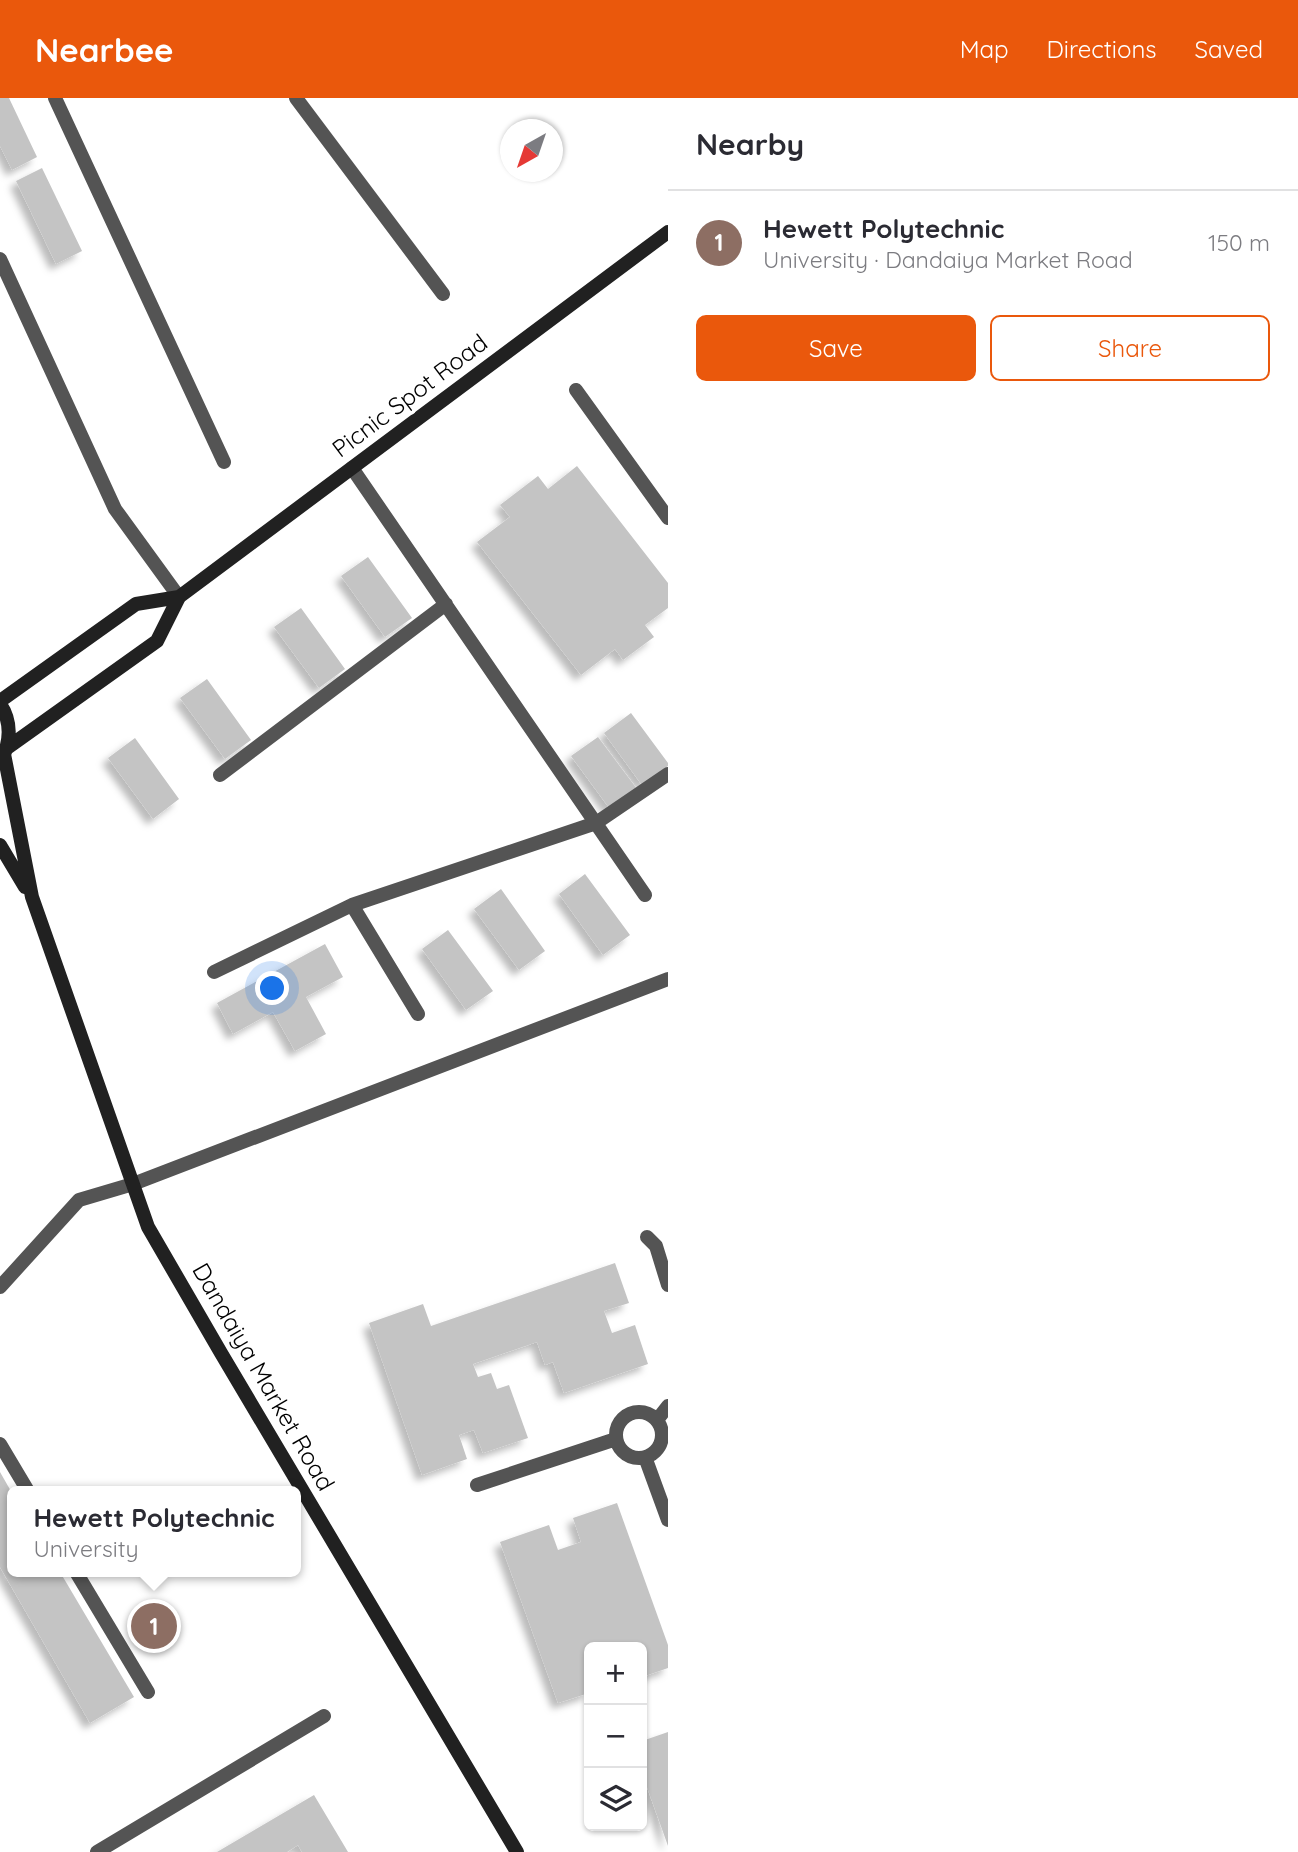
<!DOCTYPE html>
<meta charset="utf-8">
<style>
:root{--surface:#fff;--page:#f7f7f7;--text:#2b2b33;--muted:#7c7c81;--line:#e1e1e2;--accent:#ea580c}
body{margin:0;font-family:Quicksand,sans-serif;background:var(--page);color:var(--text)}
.controls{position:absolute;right:21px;bottom:21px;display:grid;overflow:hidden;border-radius:10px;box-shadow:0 2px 5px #0004}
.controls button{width:63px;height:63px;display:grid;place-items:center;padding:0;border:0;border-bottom:2px solid var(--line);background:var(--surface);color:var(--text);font:35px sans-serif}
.compass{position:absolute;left:500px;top:21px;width:63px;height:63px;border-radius:50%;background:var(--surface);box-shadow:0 2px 5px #0004;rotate:220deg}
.you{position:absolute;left:273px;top:891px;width:24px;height:24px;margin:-18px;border:5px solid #fff;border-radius:50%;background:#1a73e8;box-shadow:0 0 0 10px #1a73e833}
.badge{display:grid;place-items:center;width:46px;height:46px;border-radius:50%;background:var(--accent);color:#fff;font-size:23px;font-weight:700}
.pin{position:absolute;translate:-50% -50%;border:4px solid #fff;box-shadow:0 2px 7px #0006}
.popup{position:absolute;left:7px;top:1388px;width:294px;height:91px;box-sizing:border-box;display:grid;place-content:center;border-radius:10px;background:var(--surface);filter:drop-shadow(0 2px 5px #0005);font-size:23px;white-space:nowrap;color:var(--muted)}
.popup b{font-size:26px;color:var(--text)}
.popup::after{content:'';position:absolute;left:50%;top:100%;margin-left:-14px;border:14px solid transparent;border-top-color:var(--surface)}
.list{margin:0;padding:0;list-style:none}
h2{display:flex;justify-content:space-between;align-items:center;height:91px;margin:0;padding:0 28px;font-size:30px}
h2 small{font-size:23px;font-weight:400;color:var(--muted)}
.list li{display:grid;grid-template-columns:46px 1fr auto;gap:21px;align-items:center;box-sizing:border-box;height:105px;padding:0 28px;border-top:2px solid var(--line)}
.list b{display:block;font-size:26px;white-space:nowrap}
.list p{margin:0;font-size:23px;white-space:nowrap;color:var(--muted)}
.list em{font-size:23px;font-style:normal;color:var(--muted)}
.actions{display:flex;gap:14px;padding:21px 28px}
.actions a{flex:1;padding:16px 0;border:2px solid var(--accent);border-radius:10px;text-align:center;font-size:24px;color:var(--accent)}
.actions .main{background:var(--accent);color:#fff}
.icon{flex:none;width:38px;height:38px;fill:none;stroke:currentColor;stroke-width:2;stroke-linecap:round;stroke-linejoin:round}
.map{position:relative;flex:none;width:668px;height:1754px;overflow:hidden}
header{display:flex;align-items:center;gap:42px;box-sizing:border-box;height:98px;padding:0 35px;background:var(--accent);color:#fff}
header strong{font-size:33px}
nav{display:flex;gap:38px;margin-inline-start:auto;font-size:24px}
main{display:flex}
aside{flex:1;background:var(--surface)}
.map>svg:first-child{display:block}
.building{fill:#c4c4c4;filter:url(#shadow)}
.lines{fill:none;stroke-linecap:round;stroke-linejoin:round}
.lane{stroke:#545454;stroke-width:14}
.street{stroke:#545454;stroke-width:14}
.secondary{stroke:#212121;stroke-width:14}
.labels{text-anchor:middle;stroke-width:7;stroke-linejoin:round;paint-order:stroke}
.street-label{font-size:24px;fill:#000;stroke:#fff}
</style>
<header>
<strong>Nearbee</strong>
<nav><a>Map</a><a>Directions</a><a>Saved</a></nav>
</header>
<main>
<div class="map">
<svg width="668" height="1754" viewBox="0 0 668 1754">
<defs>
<filter id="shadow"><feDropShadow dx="-6" dy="6" stdDeviation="3.5" flood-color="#0004"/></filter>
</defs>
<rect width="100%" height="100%" fill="#fff"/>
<path class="building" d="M0,0H9L37,59L12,72L0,48Z
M42,70L82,153L56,166L16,83Z
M577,368L668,485V510L645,527L654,539L623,562L615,551L581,577L477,444L510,419L500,407L538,378L548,391Z
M368,459L412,520L385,539L341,478Z
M301,510L345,571L319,590L274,529Z
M207,581L251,642L225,661L180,600Z
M631,615L668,665V668L642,687L604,635Z
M598,639L637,691L610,711L571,658Z
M135,640L179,701L153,721L108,660Z
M585,776L630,837L603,857L559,796Z
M501,791L545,853L519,872L474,811Z
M448,832L493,893L466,912L422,851Z
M325,846L343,879L306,899L326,936L295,953L273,914L233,936L217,905Z
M615,1165L629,1205L604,1213L612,1235L635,1227L648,1266L564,1295L553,1264L545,1267L537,1244L473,1266L478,1279L491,1275L497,1291L509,1287L528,1340L483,1355L474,1332L459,1337L467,1361L422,1377L369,1225L423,1206L431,1228Z
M0,1374L12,1395V1474H60L134,1599L90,1625L0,1469Z
M617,1405L668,1547V1570L642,1579V1549H589V1595L558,1605L500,1444L549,1427L558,1452L581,1444L573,1420Z
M668,1634V1748L642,1675V1643Z
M314,1697L348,1754H302L298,1747L287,1754H217Z"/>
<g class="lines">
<path class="lane" d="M55,0L224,364
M296,0L443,196
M576,292L668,420
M352,370L645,797
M220,677L446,506
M352,807L418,916
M214,874L352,807L596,725L668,676
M0,1189L79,1102L133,1086
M0,1346L28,1393
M76,1474L148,1594
M97,1754L324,1618"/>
<path class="street" d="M0,161L115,411L179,499
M133,1086L668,881
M647,1139L656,1148L668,1187
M616 1337a23 23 0 1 1 46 0a23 23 0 1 1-46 0Z
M657,1322L668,1308
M645,1359L668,1422
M477,1387L616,1341"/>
<path class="secondary" d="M0,603L136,506L179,499
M0,606C10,621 11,637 5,654
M7,650L157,543L179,499L668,134
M4,656L32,799L148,1129L221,1255L517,1754
M0,747L25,789"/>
</g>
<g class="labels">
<g class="street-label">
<text transform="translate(410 298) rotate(-37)" y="8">Picnic Spot Road</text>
<text transform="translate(263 1279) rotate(60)" y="8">Dandaiya Market Road</text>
</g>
</g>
</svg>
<div class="controls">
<button>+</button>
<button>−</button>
<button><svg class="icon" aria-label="layers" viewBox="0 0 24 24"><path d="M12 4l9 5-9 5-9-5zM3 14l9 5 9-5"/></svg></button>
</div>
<svg class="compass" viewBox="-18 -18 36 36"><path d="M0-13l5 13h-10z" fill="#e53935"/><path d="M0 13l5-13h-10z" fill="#7c7c81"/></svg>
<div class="you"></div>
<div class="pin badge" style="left:154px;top:1528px;background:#8d6e63">1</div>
<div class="popup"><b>Hewett Polytechnic</b>University</div>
</div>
<aside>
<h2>Nearby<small></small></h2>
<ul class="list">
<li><span class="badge" style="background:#8d6e63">1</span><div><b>Hewett Polytechnic</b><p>University · Dandaiya Market Road</p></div><em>150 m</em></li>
</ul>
<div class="actions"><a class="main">Save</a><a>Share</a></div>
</aside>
</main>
